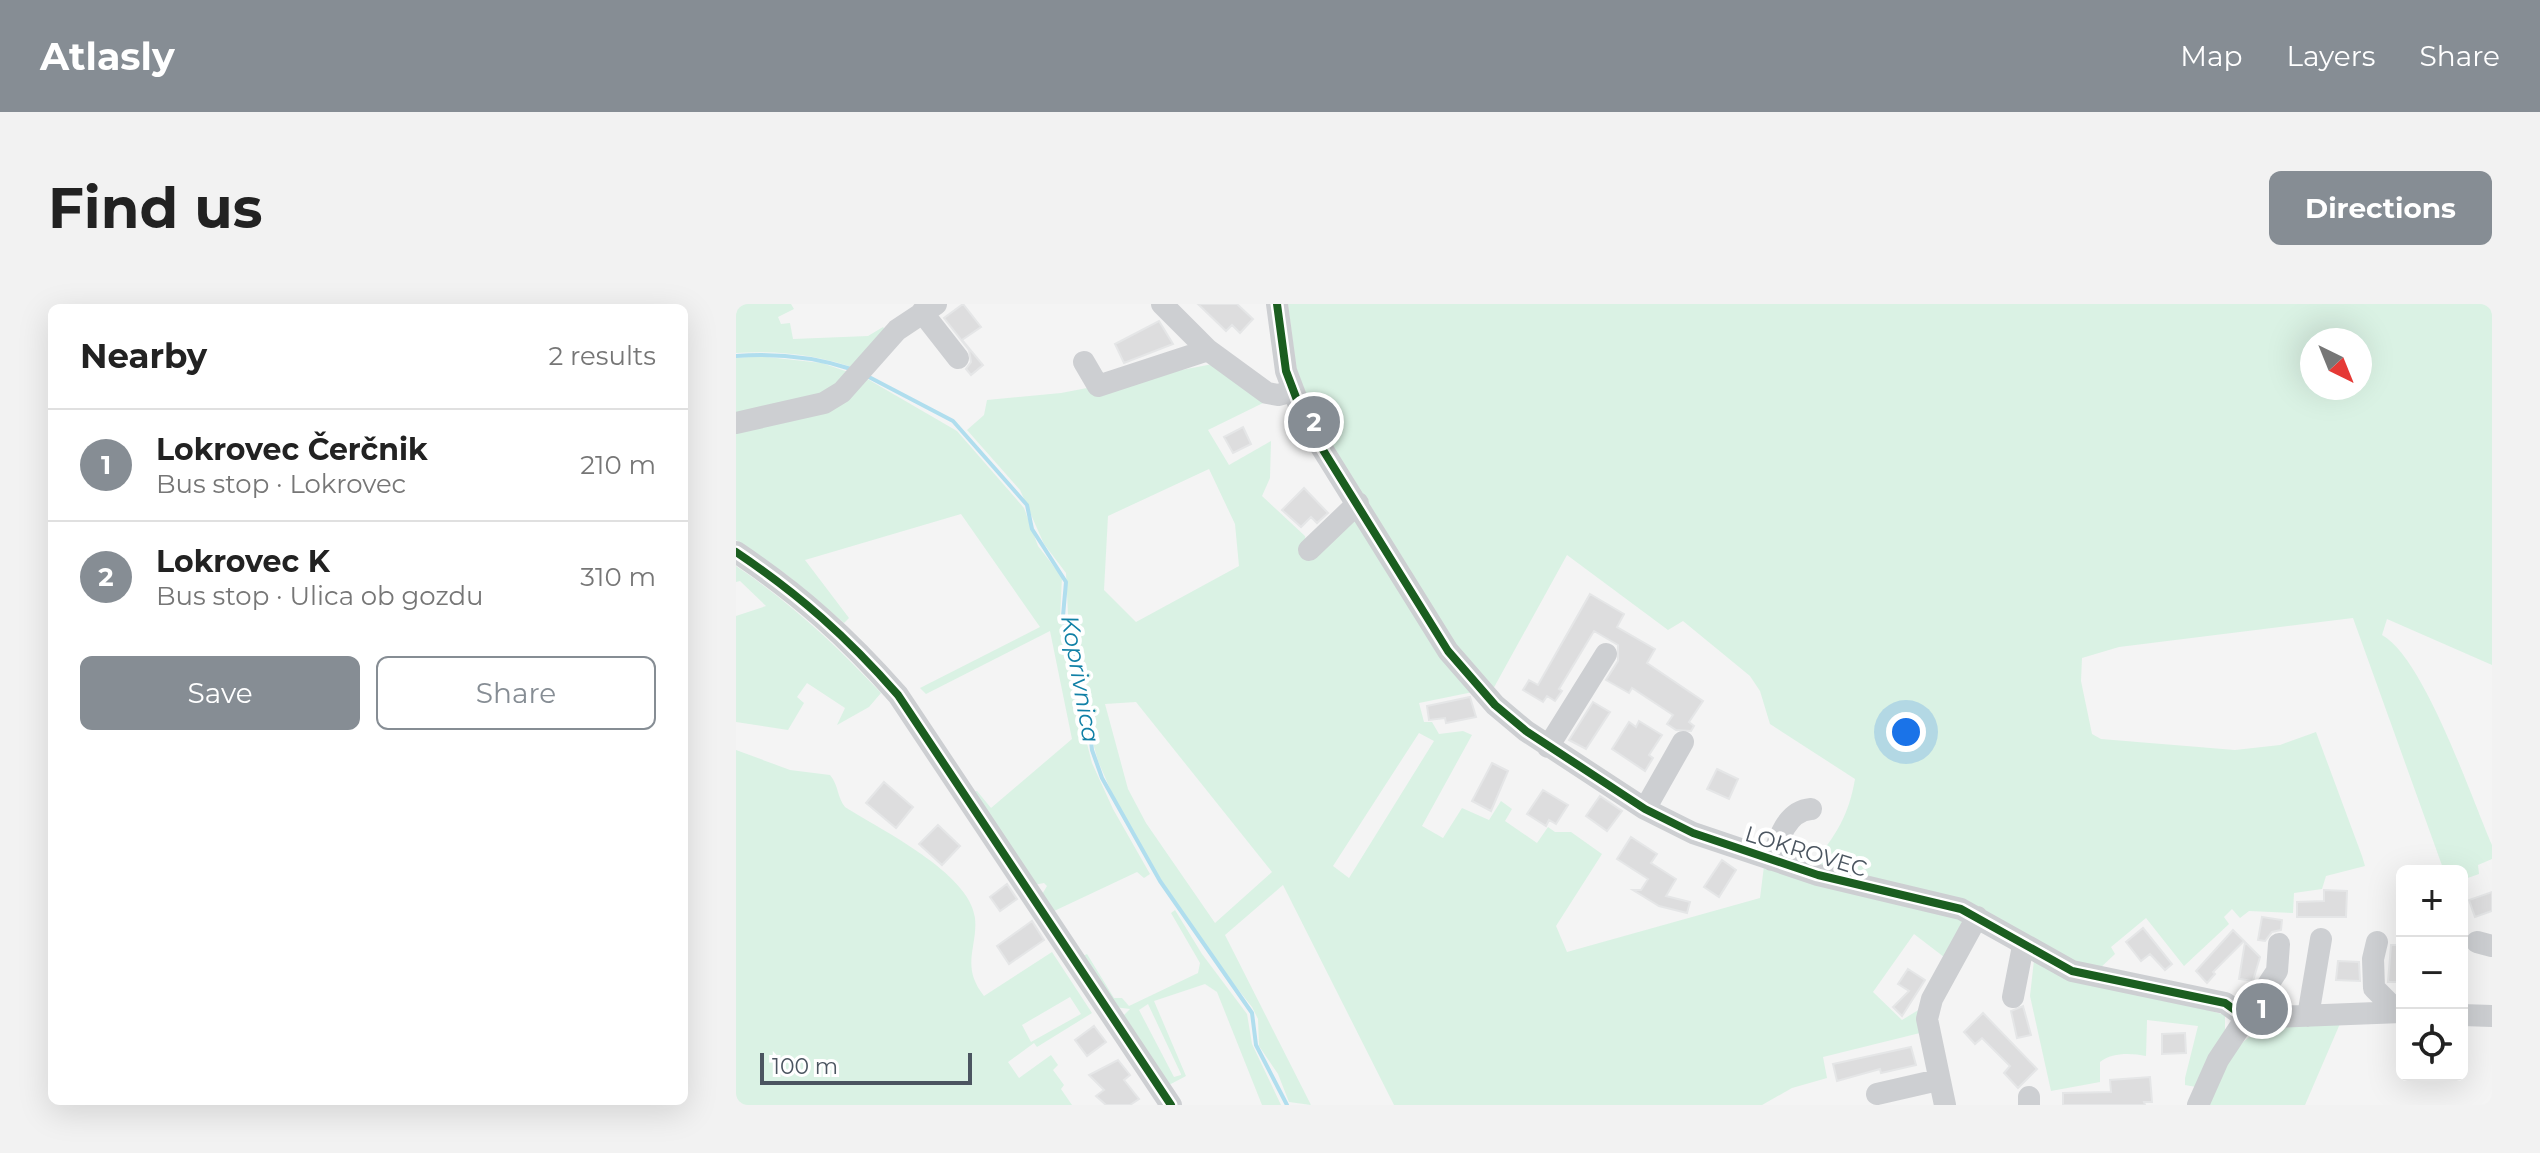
<!DOCTYPE html>
<meta charset="utf-8">
<style>
:root{--surface:#fff;--page:#f2f2f2;--text:#222;--muted:#767676;--line:#e0e0e0;--accent:#868d94}
body{margin:0;font-family:Montserrat,sans-serif;background:var(--page);color:var(--text)}
.controls{position:absolute;right:24px;bottom:24px;display:grid;overflow:hidden;border-radius:12px;box-shadow:0 8px 32px #0002}
.controls button{width:72px;height:72px;display:grid;place-items:center;padding:0;border:0;border-bottom:2px solid var(--line);background:var(--surface);color:var(--text);font:40px sans-serif}
.compass{position:absolute;left:1564px;top:24px;width:72px;height:72px;border-radius:50%;background:var(--surface);box-shadow:0 8px 32px #0002;rotate:137deg}
.scale{position:absolute;left:24px;bottom:20px;width:212px;box-sizing:border-box;padding-left:8px;border:4px solid #4b5560;border-top:0;font-size:22px;line-height:28px;white-space:nowrap;color:#4b5560;-webkit-text-stroke:6px #fff;paint-order:stroke}
.you{position:absolute;left:1170px;top:428px;width:28px;height:28px;margin:-20px;border:6px solid #fff;border-radius:50%;background:#1a73e8;box-shadow:0 0 0 12px #1a73e833}
.badge{display:grid;place-items:center;width:52px;height:52px;border-radius:50%;background:var(--accent);color:#fff;font-size:26px;font-weight:700}
.pin{position:absolute;translate:-50% -50%;border:4px solid #fff;box-shadow:0 2px 8px #0006}
.list{margin:0;padding:0;list-style:none}
h2{display:flex;justify-content:space-between;align-items:center;height:104px;margin:0;padding:0 32px;font-size:34px}
h2 small{font-size:26px;font-weight:400;color:var(--muted)}
.list li{display:grid;grid-template-columns:52px 1fr auto;gap:24px;align-items:center;box-sizing:border-box;height:112px;padding:0 32px;border-top:2px solid var(--line)}
.list b{display:block;font-size:30px;white-space:nowrap}
.list p{margin:0;font-size:26px;white-space:nowrap;color:var(--muted)}
.list em{font-size:26px;font-style:normal;color:var(--muted)}
.actions{display:flex;gap:16px;padding:24px 32px}
.actions a{flex:1;padding:18px 0;border:2px solid var(--accent);border-radius:12px;text-align:center;font-size:28px;color:var(--accent)}
.actions .main{background:var(--accent);color:#fff}
.icon{flex:none;width:44px;height:44px;fill:none;stroke:currentColor;stroke-width:2;stroke-linecap:round;stroke-linejoin:round}
.map{position:relative;flex:none;width:1756px;height:801px;overflow:hidden;border-radius:12px}
header{display:flex;align-items:center;gap:48px;box-sizing:border-box;height:112px;padding:0 40px;background:var(--accent);color:#fff}
header strong{font-size:38px}
nav{display:flex;gap:44px;margin-inline-start:auto;font-size:28px}
.intro{display:flex;align-items:center;justify-content:space-between;box-sizing:border-box;height:192px;padding:0 48px}
h1{margin:0;font-size:56px}
.button{padding:20px 36px;border-radius:12px;background:var(--accent);color:#fff;font-size:28px;font-weight:700}
main{display:flex;gap:48px;padding:0 48px}
aside{flex:1;background:var(--surface);border-radius:12px;box-shadow:0 8px 32px #0002}
.map>svg:first-child{display:block}
.green{fill:#daf2e4;fill-rule:evenodd}
.lines{fill:none;stroke-linecap:round;stroke-linejoin:round}
.stream{stroke:#b0deee;stroke-width:4}
.building{fill:#ddddde;stroke:#e5e6e7;stroke-width:2}
.minor{stroke:#cdcfd2;stroke-width:22}
.cycleway-casing{stroke:#fff;stroke-width:13}
.cycleway{stroke:#1b5e20;stroke-width:8}
.labels{text-anchor:middle;stroke-width:8;stroke-linejoin:round;paint-order:stroke}
.street-label{font-size:22px;fill:#4b5560;stroke:#fff}
.water-label{font-size:24px;font-style:italic;fill:#1080a6;stroke:#fff}
</style>
<header>
<strong>Atlasly</strong>
<nav><a>Map</a><a>Layers</a><a>Share</a></nav>
</header>
<div class="intro"><h1>Find us</h1><a class="button">Directions</a></div>
<main>
<aside>
<h2>Nearby<small>2 results</small></h2>
<ul class="list">
<li><span class="badge">1</span><div><b>Lokrovec Čerčnik</b><p>Bus stop · Lokrovec</p></div><em>210 m</em></li>
<li><span class="badge">2</span><div><b>Lokrovec K</b><p>Bus stop · Ulica ob gozdu</p></div><em>310 m</em></li>
</ul>
<div class="actions"><a class="main">Save</a><a>Share</a></div>
</aside>
<div class="map">
<svg width="1756" height="801" viewBox="0 0 1756 801">
<rect width="100%" height="100%" fill="#f4f4f4"/>
<path class="green" d="M0,0H55L58,5L42,13L45,20L54,19L57,35L132,32L147,23L149,26L122,65C82,51 42,46 0,49Z
M552,0H1756V361L1651,315L1646,331C1688,354 1735,493 1756,541V555L1742,561L1743,570L1726,576V567H1708L1617,314L1383,343L1346,354L1345,377L1356,430L1365,435L1499,446L1544,441L1580,428L1626,552L1629,562L1590,572L1586,585L1558,589L1557,609L1513,607L1504,614L1496,605L1488,613L1493,620L1448,662L1410,614L1375,643L1379,650L1362,666L1076,560C1100,532 1113,511 1119,475L1034,420L1024,387L1014,372L947,317L932,326L831,251L756,387L725,353L578,111L560,64ZM1576,36H1624V84H1576Z
M22,52L86,59L118,70L83,92L0,112V54Z
M482,59L527,99L472,126L493,161L535,137L534,174L526,192L569,232L571,244L619,208L737,388L683,399L688,418H696L703,430L727,427L736,431L686,522L707,534L726,504L753,516L765,497L776,505L769,517L801,539L812,523L819,528H835L866,550L820,622L831,648L1024,594L1028,562L1225,613L1226,622L1208,653L1178,630L1137,688L1166,716L1184,705V729L1087,753L1091,774L1056,784L1026,801H658L547,581L489,631L575,801L553,798L542,770L523,742L522,715L516,703L481,659L420,568L382,503L362,457L354,428L352,387L342,346L333,331L330,269L308,240L284,186L231,126L248,111L251,96L325,89ZM473,165L499,220L503,262L400,318L368,286L372,212ZM400,398L536,568L479,619L410,519L392,485L369,400ZM683,429L698,437L613,574L597,562Z
M128,73L221,127L288,204L302,242L326,273L324,315L346,390L348,428L356,459L377,505L414,570L408,574L401,568L316,608L305,592L311,582L308,579L298,581L237,488L241,487L255,504L336,435L314,327L190,390L184,384L304,323L225,210L69,256L113,314L108,319L51,271L0,236V127Z
M0,262C55,299 100,341 145,389L133,403L101,421L109,404L71,379L61,393L68,399L52,426L0,418V312L30,302L4,277L0,278Z
M0,446L54,466L94,471C103,482 101,493 109,503C145,526 234,569 239,614C242,643 224,662 248,692L316,648L356,709L301,743L298,739L272,758L283,774L315,751L322,761L317,766L328,781L325,785L336,801H0ZM334,693L345,710L295,738L286,721Z
M439,606L466,650L511,710L516,740L545,801H526L481,688L469,680L418,697L450,772L431,782L385,714L394,705L378,703L345,653L351,650L378,694H386L393,702L462,669L464,659L435,609ZM412,700L445,770V771L438,773L403,706Z
M1298,656L1489,711V726L1460,783L1449,781V774L1462,722L1411,716L1410,752C1396,749 1376,748 1364,758V778L1315,787L1294,692Z
M1606,715L1569,801H1470C1507,717 1520,722 1606,715Z"/>
<g class="lines">
<path class="stream" d="M0,52C39,49 78,53 115,65
M131,72L217,117L291,201L296,225L330,278L327,312L331,333L349,387L356,446L366,474L424,577L516,709L520,741L551,801"/>
</g>
<path class="building" d="M227,0L245,23L226,36L247,61L235,71L230,65L235,58L233,46L208,14Z
M462,0H501L517,15L504,29L496,21L490,27Z
M423,17L437,40L388,59L379,40Z
M507,123L515,140L497,149L488,133Z
M568,184L592,209L581,219L575,213L565,223L546,206Z
M854,290L888,310L881,323L919,345L911,359L967,397L953,418L958,422L955,427L940,426L931,420L937,411L896,384L893,389L870,376L882,357V341L858,327L823,385L826,387L819,397L811,392L807,398L787,386L793,376L802,381Z
M734,393L740,413L710,419L709,414L693,416L691,402Z
M857,398L874,408L850,445L833,436Z
M903,417L926,431L913,451L917,454L909,467L876,445L893,418L900,423Z
M756,459L772,467L755,507L736,497Z
M981,465L1002,475L993,495L971,485Z
M148,478L177,503L160,524L130,499Z
M807,486L832,501L820,520L813,516L810,522L791,510Z
M864,492L886,507L871,527L850,512Z
M202,521L224,542L206,561L183,540Z
M895,533L921,550L915,559L940,575L930,592L954,598L951,609L923,602L897,586H905L912,575L881,555Z
M986,556L1000,566L983,593L968,583Z
M271,580L281,595L264,607L254,593Z
M1588,586L1611,587L1610,613H1561V598L1588,597Z
M1756,588V607L1739,613L1733,596Z
M1526,613L1546,616L1545,626L1536,628L1529,637L1522,636Z
M296,617L308,636L273,660L261,642Z
M1407,624L1436,660L1429,666L1414,650L1405,657L1390,638Z
M1497,626L1508,637L1477,668L1479,670L1471,679L1460,667Z
M1509,638L1524,653L1517,677L1503,675Z
M1655,641H1666V678H1652Z
M1602,657L1623,658L1624,677L1600,676Z
M1172,665L1189,676L1166,712L1157,703L1173,687L1162,680Z
M1287,702L1295,731L1281,734L1275,707Z
M1247,709L1301,765L1282,784L1268,769L1274,762L1246,734L1239,740L1228,728Z
M358,722L370,738L351,752L339,736Z
M1449,729L1450,749L1426,750V730Z
M1175,743L1180,761L1145,769L1144,765L1101,777L1097,760Z
M382,756L394,771L388,776L403,795L394,801H370L360,792L368,786L353,771Z
M1414,773L1416,798H1408L1409,801H1327V789L1375,788L1374,776Z"/>
<g class="lines">
<path class="minor" d="M426,0L472,46L531,89L542,91L557,87
M541,0L550,67L569,117L712,347L759,401L790,427L909,505L957,529L1082,571L1225,605L1336,667L1489,699L1510,714
M186,8L222,54
M348,58L362,82L472,46
M0,119L88,99L106,88L161,26L200,0
M573,246L622,199
M0,248C64,291 111,333 162,391L435,801
M812,443L870,350
M909,505L947,438
M1036,556C1042,536 1050,507 1075,505
M1641,638L1637,655L1638,684L1662,708
M1741,638L1756,642
M1277,693L1287,642
M1726,711L1756,712
M1572,712L1585,635
M1510,714L1666,708
M1141,790L1202,776
M1209,801L1191,715L1196,695L1241,613
M1293,801V793
M1462,801L1482,756L1541,667L1543,640"/>
<g class="cycleway-casing">
<path id="cycleway" d="M541,0L550,67L569,117L712,347L759,401L790,427L909,505L957,529L1082,571L1225,605L1336,667L1489,699L1510,714
M0,248C64,291 111,333 162,391L435,801"/>
</g>
<use href="#cycleway" class="cycleway"/>
</g>
<g class="labels">
<g class="street-label">
<text transform="translate(1070 547) rotate(17)" y="8">LOKROVEC</text>
</g>
<g class="water-label">
<text transform="translate(344 375) rotate(80)" y="8">Koprivnica</text>
</g>
</g>
</svg>
<div class="controls">
<button>+</button>
<button>−</button>
<button><svg class="icon" aria-label="locate" viewBox="0 0 24 24"><circle cx="12" cy="12" r="6"/><path d="M12 2v4M12 18v4M2 12h4M18 12h4"/></svg></button>
</div>
<svg class="compass" viewBox="-18 -18 36 36"><path d="M0-13l5 13h-10z" fill="#e53935"/><path d="M0 13l5-13h-10z" fill="#767676"/></svg>
<div class="scale">100 m</div>
<div class="you"></div>
<div class="pin badge" style="left:1526px;top:705px">1</div>
<div class="pin badge" style="left:578px;top:118px">2</div>
</div>
</main>
